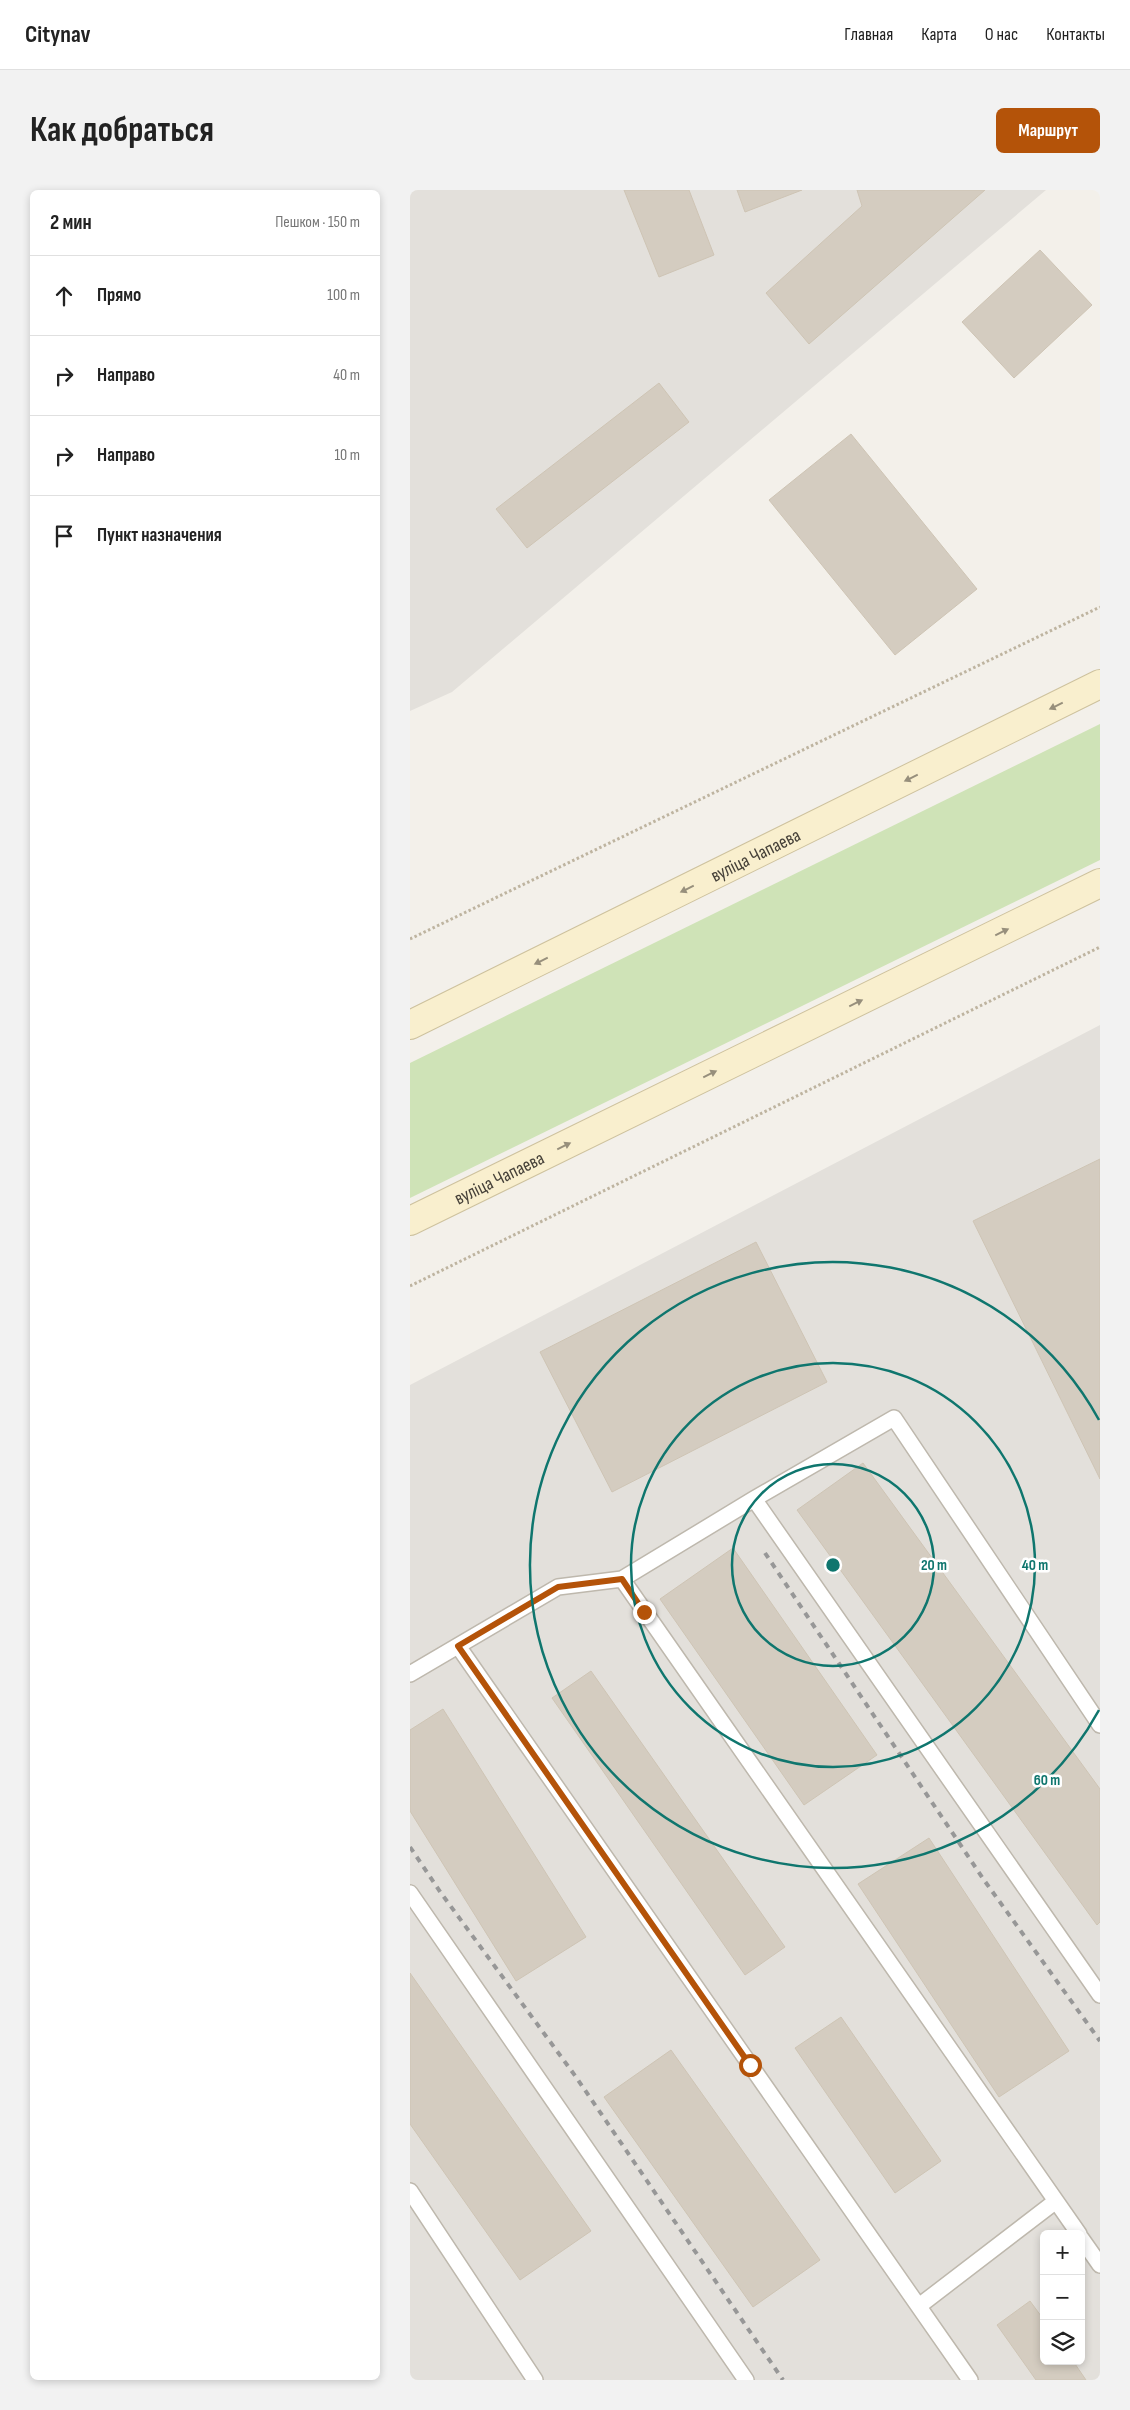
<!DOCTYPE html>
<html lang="ru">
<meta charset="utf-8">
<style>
:root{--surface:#fff;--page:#f2f2f2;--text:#222;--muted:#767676;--line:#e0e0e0;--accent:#b45309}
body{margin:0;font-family:"Sofia Sans Condensed",sans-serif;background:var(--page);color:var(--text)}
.controls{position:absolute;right:15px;bottom:15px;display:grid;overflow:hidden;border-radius:8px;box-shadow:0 2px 8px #0003}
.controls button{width:45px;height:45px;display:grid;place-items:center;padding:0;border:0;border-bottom:1px solid var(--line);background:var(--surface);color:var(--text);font:25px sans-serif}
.stop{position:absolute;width:15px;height:15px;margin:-11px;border:4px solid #b45309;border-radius:50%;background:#fff}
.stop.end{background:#b45309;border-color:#fff;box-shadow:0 1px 5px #0008}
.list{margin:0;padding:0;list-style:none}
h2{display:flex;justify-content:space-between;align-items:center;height:65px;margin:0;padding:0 20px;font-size:21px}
h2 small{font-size:16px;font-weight:400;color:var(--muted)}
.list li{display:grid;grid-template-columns:32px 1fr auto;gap:15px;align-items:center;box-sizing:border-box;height:80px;padding:0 20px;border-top:1px solid var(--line)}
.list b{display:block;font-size:19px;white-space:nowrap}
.list em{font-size:16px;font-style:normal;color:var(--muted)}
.icon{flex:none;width:28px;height:28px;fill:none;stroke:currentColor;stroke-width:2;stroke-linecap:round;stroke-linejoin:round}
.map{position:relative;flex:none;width:690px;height:2190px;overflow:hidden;border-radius:8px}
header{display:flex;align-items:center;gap:30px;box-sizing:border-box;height:70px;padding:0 25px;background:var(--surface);border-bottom:1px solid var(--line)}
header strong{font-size:24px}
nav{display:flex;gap:28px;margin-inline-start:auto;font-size:18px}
.intro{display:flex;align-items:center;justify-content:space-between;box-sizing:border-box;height:120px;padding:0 30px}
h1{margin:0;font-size:35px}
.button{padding:12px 22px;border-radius:8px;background:var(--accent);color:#fff;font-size:18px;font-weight:700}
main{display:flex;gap:30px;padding:0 30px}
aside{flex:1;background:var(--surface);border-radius:8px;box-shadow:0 2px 8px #0003}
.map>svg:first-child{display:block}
.industrial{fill:#e3e0db;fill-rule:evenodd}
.green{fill:#cfe3b7}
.building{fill:#d4ccc0;stroke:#cec4b4}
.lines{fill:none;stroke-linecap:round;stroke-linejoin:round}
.service-casing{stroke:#beb8ad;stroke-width:18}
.secondary-casing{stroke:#cec29e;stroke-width:30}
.path{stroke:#beb4a0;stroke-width:3;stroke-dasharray:2.5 2.5;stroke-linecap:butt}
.service{stroke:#fff;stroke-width:15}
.secondary{stroke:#f9efce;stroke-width:28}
.rail{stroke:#979797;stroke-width:4;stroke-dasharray:6 6;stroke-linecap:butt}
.oneway{fill:#978f7c}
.route{stroke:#b45309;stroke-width:6}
.ring{fill:none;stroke:#0f766e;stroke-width:2.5}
.labels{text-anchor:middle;stroke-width:5;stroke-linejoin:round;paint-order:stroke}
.street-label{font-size:19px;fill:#464139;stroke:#fff}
.centre{fill:#0f766e;stroke:#fff;stroke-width:2.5}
.ring-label{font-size:15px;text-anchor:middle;font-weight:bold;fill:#0f766e;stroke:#fff;stroke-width:5;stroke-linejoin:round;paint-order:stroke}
</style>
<header>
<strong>Citynav</strong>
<nav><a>Главная</a><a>Карта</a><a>О нас</a><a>Контакты</a></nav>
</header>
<div class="intro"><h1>Как добраться</h1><a class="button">Маршрут</a></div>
<main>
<aside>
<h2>2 мин<small>Пешком · 150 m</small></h2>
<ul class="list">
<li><svg class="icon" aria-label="ahead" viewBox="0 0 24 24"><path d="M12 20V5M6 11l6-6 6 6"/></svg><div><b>Прямо</b></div><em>100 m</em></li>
<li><svg class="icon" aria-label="right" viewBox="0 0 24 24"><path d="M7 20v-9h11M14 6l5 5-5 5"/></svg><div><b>Направо</b></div><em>40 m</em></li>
<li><svg class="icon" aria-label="right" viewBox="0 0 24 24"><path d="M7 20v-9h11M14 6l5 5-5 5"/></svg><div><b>Направо</b></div><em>10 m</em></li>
<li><svg class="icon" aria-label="arrive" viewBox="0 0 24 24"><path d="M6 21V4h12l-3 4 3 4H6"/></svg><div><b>Пункт назначения</b></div></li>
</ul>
</aside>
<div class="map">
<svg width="690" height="2190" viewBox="0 0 690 2190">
<rect width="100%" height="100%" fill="#f3f0ea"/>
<path class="industrial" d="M0,0H636L42,502L0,521Z
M690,835V2190H0V1195ZM634,2044H671V2171H634Z"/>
<path class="green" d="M690,534V670L0,1008V873Z"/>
<path class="building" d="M214,0H279L304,65L249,87Z
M327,0H392L335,22Z
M447,0H575L399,154L356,103L452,16Z
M630,60L682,115L604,188L552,132Z
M249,193L279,232L117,358L86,319Z
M441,244L567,399L485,465L359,310Z
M690,969V1289L563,1031Z
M346,1052L417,1192L202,1302L130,1162Z
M453,1273L690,1599V1732L687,1735L387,1320Z
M323,1358L467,1565L394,1615L250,1409Z
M181,1481L375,1757L335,1785L142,1508Z
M33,1519L176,1747L106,1791L0,1621V1540Z
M519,1648L659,1861L589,1907L448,1694Z
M0,1783L181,2041L110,2090L0,1934Z
M431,1827L531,1971L485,2003L385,1858Z
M261,1860L410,2070L343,2117L194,1907Z
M620,2111L634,2130V2171H663L676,2190H626L587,2135Z"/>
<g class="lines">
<g class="service-casing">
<path id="service" d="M344,1309L690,1805
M212,1389L669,2044
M48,1456L560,2190
M0,1484L148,1397L212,1389L344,1309L484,1228L690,1535
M0,1703L336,2190
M0,2001L125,2190
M671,2048L690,2075
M509,2116L646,2011"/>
</g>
<g class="secondary-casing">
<g id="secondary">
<path id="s1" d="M0,835L690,494"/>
<path id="s2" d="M0,1031L690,693"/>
</g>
</g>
<path class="path" d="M0,749L690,417
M0,1096L690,757"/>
<use href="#service" class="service"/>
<use href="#secondary" class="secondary"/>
<path class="rail" d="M355,1363L574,1690L690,1851
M0,1657L31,1703L166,1887L373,2190"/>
</g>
<defs><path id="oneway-solid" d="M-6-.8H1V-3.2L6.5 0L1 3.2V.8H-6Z" transform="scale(1.25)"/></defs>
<g class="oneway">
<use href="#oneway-solid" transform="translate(646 516) rotate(154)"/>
<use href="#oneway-solid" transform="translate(501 588) rotate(154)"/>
<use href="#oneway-solid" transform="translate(277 699) rotate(154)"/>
<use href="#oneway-solid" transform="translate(592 742) rotate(-26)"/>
<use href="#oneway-solid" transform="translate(131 771) rotate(154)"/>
<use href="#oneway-solid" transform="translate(446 813) rotate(-26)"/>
<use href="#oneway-solid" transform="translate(300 884) rotate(-26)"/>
<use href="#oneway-solid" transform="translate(154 956) rotate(-26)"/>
</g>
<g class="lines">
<path class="route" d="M234,1422L212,1389L148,1397L48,1456L340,1875"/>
</g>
<g class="ring">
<circle cx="423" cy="1375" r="101"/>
<circle cx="423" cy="1375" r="202"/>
<path d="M689 1520A303 303 0 1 1 689 1230"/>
</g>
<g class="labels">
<g class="street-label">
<text dy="7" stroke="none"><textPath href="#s1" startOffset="385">вуліца Чапаева</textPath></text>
<text dy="7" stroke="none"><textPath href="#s2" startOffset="99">вуліца Чапаева</textPath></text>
</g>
</g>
<circle cx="423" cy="1375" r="8" class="centre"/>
<g class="ring-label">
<text x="524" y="1380">20 m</text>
<text x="625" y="1380">40 m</text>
<text x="637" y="1595">60 m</text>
</g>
</svg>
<div class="controls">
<button>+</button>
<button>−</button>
<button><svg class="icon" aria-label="layers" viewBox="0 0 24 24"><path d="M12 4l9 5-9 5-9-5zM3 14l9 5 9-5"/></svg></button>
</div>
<div class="stop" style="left:340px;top:1875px"></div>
<div class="stop end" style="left:234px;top:1422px"></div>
</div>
</main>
